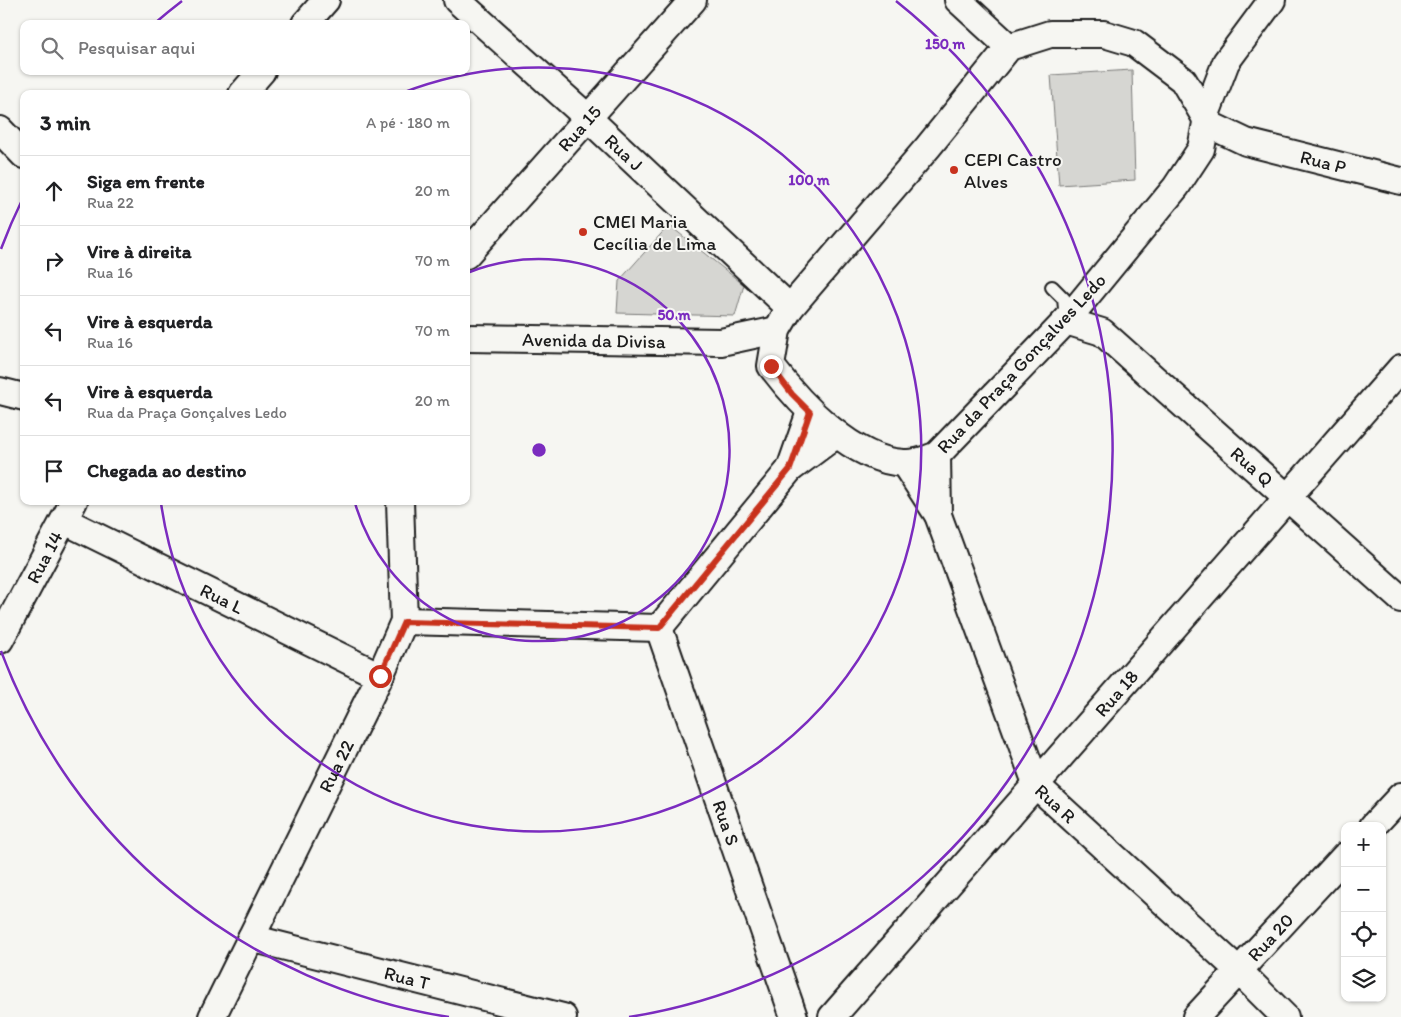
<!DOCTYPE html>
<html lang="pt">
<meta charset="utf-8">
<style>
:root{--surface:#fff;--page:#f2f2f2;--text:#202124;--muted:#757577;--line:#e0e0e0}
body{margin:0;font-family:Itim,sans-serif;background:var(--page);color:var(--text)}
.controls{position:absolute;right:15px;bottom:15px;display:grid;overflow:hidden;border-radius:10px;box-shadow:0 1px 4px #0004}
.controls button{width:45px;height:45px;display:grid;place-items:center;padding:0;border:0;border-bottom:1px solid var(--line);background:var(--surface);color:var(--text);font:25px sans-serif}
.stop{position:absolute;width:15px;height:15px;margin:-11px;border:4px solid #c8321e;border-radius:50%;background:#fff}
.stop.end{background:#c8321e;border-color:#fff;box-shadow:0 1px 5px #0008}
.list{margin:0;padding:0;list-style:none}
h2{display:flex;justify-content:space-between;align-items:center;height:65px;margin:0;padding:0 20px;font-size:21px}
h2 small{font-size:16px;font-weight:400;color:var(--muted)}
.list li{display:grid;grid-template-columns:32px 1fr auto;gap:15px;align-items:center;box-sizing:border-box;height:70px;padding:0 20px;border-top:1px solid var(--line)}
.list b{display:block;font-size:19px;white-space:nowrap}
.list p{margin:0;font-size:16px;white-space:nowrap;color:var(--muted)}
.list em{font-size:16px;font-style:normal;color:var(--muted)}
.icon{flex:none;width:28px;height:28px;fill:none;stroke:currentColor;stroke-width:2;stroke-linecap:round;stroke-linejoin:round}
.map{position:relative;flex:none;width:1401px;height:1017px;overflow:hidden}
.search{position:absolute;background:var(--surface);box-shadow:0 1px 4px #0004;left:20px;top:20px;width:450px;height:55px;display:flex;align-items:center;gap:12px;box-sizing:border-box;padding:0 18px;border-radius:10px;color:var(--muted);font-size:19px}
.panel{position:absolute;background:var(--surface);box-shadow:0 1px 4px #0004;left:20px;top:90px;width:450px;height:415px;border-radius:10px}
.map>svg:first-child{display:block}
.green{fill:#d6d6d2;stroke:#797977}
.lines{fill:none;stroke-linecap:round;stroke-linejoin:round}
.service-casing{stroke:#1c1c1c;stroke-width:16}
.minor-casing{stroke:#1c1c1c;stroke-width:30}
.service{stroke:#f6f6f2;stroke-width:12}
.minor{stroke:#f6f6f2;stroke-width:26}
.route{stroke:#c8321e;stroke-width:6}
.ring{fill:none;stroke:#7b2cbf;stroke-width:2.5}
.poi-dot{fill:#c8321e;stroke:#f6f6f2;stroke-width:2}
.labels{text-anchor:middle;stroke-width:4;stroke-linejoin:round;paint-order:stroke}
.street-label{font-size:19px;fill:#1c1c1c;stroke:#f6f6f2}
.poi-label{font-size:19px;fill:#1c1c1c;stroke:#f6f6f2;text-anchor:start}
.centre{fill:#7b2cbf;stroke:#f6f6f2;stroke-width:2.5}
.ring-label{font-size:15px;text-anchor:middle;font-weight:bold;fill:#7b2cbf;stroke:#f6f6f2;stroke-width:4;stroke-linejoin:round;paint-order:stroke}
</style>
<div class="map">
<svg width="1401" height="1017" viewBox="0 0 1401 1017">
<rect width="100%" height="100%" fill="#f6f6f2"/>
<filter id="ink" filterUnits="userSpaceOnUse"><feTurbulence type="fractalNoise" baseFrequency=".02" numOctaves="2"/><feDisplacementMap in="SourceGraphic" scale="10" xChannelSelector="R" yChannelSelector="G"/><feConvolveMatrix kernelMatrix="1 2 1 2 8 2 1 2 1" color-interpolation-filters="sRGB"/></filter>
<g filter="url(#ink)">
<path class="green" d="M1132,70L1135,180L1059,185L1051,75Z
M669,225L744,285L735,316L617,313L619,281Z"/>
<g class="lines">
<g class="service-casing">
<path id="service" d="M1052,287L1064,299L1066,318"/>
</g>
<g class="minor-casing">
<g id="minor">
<path id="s1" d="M457,0L588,118L790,308"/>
<path d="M958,0L1009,47"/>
<path d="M305,24L326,0"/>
<path d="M1050,34H1104L1134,43L1183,80L1205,117L1206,123L1201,149L1176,187L1066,321L937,455C927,459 916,464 904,463C853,461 800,404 771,366L777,330L790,308L928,147L1009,47Z"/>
<path d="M242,94L262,71"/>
<path d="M1205,117L1226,62L1272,0"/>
<path id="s2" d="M1206,123L1246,142L1401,181"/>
<path d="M0,130L24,155"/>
<path id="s3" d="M466,255L693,0"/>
<path id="s4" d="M1066,321L1102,332L1401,599"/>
<path id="s5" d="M466,338L721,342L777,330"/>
<path d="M0,391L24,397"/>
<path d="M937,455L938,515"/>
<path id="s6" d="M904,463L938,515L1037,786L1238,970L1285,1017"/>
<path d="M790,469L810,412"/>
<path id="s7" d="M65,521L380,676"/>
<path d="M404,621L659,628L790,469L837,434"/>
<path id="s8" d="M659,628L794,1017"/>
<path id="s9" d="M0,640L74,501"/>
<path d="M1373,826L1401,796"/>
<path id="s10" d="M251,938L563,1017"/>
<path id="s11" d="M212,1017L380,676L404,621L400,501"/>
<path id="s12" d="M832,1017L1401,368"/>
<path id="s13" d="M1196,1017L1345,856"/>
</g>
</g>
<use href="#service" class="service"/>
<use href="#minor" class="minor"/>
</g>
</g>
<g class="lines" filter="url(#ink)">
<path class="route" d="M380,676L404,622L659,628L790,469L810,412L792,394L771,366"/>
</g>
<g class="ring">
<path d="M467 273A191 191 0 1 1 355 503"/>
<path d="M402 93A382 382 0 1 1 161 503"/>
<path d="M449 1017A574 574 0 0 1 1 651M1 249A574 574 0 0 1 23 198M155 23A574 574 0 0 1 182 1M896 1A574 574 0 0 1 629 1017"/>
</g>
<g class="poi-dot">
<circle cx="954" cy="170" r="5"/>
<circle cx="583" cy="232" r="5"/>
</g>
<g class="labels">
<g class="street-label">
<text dy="7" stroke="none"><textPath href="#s3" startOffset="170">Rua 15</textPath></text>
<text dy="7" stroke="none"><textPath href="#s1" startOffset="226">Rua J</textPath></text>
<text dy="7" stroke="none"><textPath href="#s2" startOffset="124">Rua P</textPath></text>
<text dy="7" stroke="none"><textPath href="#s5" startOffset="128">Avenida da Divisa</textPath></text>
<text transform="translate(1021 363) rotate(-47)" y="7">Rua da Praça Gonçalves Ledo</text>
<text dy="7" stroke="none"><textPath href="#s4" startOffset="239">Rua Q</textPath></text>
<text dy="7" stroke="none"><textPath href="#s9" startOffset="94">Rua 14</textPath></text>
<text dy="7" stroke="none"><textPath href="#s7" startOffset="175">Rua L</textPath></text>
<text dy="7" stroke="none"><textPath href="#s12" startOffset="431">Rua 18</textPath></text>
<text dy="7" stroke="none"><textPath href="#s11" startOffset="280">Rua 22</textPath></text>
<text dy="7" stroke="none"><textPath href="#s6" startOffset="376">Rua R</textPath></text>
<text dy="7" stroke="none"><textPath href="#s8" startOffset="206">Rua S</textPath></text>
<text dy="7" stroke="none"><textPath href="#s13" startOffset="109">Rua 20</textPath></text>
<text dy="7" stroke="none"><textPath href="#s10" startOffset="161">Rua T</textPath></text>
</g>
<g class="poi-label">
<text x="964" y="166">CEPI Castro<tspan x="964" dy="22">Alves</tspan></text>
<text x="593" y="228">CMEI Maria<tspan x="593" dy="22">Cecília de Lima</tspan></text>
</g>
</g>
<circle cx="539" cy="450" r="8" class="centre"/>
<g class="ring-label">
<text x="945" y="49">150 m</text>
<text x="809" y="185">100 m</text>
<text x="674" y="320">50 m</text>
</g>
</svg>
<div class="controls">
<button>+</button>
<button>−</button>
<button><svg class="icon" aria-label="locate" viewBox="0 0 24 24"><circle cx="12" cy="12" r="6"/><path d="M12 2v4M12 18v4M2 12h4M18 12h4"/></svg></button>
<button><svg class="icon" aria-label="layers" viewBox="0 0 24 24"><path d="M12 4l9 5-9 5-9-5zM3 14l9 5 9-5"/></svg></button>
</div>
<div class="stop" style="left:380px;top:676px"></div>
<div class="stop end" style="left:771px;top:366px"></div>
<div class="search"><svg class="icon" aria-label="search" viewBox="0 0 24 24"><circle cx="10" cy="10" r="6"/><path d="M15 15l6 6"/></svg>Pesquisar aqui</div>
<section class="panel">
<h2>3 min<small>A pé · 180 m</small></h2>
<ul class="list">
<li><svg class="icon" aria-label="ahead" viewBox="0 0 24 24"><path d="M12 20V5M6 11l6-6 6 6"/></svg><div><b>Siga em frente</b><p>Rua 22</p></div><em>20 m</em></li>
<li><svg class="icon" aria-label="right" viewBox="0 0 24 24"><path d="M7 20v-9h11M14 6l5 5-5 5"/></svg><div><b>Vire à direita</b><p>Rua 16</p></div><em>70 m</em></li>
<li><svg class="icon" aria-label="left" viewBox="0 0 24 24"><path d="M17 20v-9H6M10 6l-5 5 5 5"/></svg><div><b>Vire à esquerda</b><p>Rua 16</p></div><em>70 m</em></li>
<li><svg class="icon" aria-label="left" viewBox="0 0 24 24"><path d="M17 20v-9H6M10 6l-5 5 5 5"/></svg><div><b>Vire à esquerda</b><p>Rua da Praça Gonçalves Ledo</p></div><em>20 m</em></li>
<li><svg class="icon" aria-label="arrive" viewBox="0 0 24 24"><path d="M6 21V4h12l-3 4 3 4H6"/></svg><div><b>Chegada ao destino</b></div></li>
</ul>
</section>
</div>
